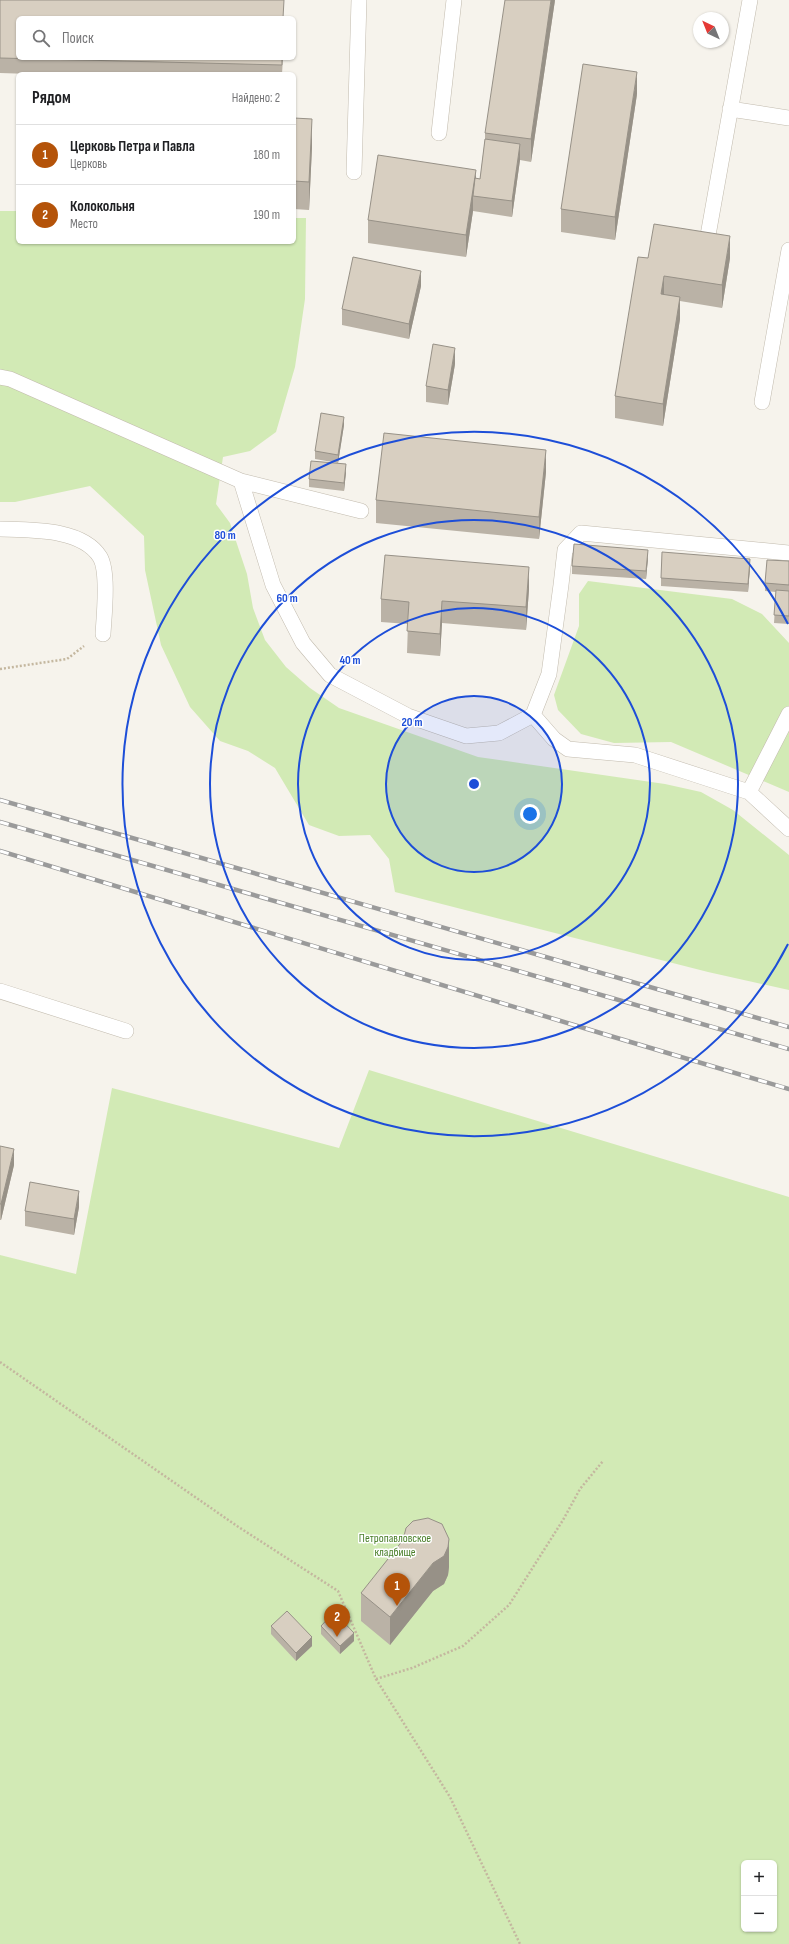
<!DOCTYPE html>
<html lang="ru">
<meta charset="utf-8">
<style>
:root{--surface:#fff;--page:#f2f2f2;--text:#202124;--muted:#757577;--line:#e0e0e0;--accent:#b45309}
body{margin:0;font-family:"Sofia Sans Condensed",sans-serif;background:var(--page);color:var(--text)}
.controls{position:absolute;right:12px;bottom:12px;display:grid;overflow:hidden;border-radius:6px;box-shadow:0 1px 3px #0004}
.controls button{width:36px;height:36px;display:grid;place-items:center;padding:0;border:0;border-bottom:1px solid var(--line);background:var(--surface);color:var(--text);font:20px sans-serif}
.compass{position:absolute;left:693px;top:12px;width:36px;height:36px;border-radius:50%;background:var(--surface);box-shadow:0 1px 3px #0004;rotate:317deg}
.you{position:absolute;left:530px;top:814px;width:14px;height:14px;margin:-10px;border:3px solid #fff;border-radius:50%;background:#1a73e8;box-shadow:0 0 0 6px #1a73e833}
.badge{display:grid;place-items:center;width:26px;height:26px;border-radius:50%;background:var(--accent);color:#fff;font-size:13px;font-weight:700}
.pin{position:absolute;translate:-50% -33px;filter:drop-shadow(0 1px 2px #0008)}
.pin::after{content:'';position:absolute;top:21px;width:14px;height:12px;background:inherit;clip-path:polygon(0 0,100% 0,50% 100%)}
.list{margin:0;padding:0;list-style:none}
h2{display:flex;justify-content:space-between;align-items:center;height:52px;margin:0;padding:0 16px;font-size:17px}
h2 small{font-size:13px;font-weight:400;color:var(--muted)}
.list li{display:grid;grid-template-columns:26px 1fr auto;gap:12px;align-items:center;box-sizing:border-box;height:60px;padding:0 16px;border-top:1px solid var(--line)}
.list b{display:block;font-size:15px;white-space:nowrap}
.list p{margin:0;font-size:13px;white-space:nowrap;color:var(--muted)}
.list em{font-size:13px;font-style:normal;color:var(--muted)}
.icon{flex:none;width:22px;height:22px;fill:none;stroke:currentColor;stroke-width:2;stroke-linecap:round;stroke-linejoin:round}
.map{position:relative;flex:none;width:789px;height:1944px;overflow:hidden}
.search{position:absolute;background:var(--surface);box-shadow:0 1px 3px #0004;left:16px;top:16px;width:280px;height:44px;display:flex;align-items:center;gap:10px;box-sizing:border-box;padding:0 14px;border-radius:6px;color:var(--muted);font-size:15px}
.panel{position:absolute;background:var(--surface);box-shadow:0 1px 3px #0004;left:16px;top:72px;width:280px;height:172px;border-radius:6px}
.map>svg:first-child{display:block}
.green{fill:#d2eab5;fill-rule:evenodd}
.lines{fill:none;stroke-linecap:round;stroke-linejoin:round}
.lane-casing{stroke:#c2bbae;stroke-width:16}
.path{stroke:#c4b79f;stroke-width:2.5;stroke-dasharray:2 2;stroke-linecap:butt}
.lane{stroke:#fff;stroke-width:15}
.rail-casing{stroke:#9a9a9a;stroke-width:4.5}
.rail{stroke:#fff;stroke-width:3;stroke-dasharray:9;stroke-linecap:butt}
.wall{fill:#bab2a6}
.shaded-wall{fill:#979187}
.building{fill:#d8cfc1;stroke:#979187}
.ring{fill:none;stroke:#1d4ed8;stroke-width:2}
.labels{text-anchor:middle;stroke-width:3;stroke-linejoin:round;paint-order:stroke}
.park-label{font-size:12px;fill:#4a7f2a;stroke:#fff}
.centre{fill:#1d4ed8;stroke:#fff;stroke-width:2}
.ring-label{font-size:12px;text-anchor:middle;font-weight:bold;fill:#1d4ed8;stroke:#fff;stroke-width:3;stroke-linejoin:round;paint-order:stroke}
</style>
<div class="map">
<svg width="789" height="1944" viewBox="0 0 789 1944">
<rect width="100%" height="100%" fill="#f6f3ec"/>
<path class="green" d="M0,211H18V242H294V218H306L305,299L295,367L276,432L250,451L223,457L216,504L230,523L247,574L253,608L265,640L286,667L310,688L339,708L478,757L665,784L701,792L733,810L789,855V990L708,972L395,892L389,859L370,835L339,836L309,825L275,768L248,751L220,741L190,707L161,645L145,570L144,536L90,486L15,502H0Z
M588,581L732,599L762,614L789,643V792L671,742L614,743L581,734L558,710L554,695L579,626V594Z
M369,1070L789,1197V1944H0V1255L76,1274L112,1088L339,1148ZM744,1863H774V1929H744Z"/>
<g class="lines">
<g class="lane-casing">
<path id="lane" d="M730,109L789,118
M439,133L454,0
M354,172L359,0
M707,241L750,0
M0,377L10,379L241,481L361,511
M762,402L789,250
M241,481L273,585L303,643L330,675L408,716L466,736L499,733L533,715L549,674L561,585L565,550L581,533L789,553
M0,529C30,530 82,528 100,557C109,572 104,616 103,634
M533,715L554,739L568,749L635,755L749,792L789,714
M749,792L789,829
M0,991L126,1031"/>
</g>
<path class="path" d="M0,669L67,659L84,646
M0,1362L237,1526L338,1591L376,1679L450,1797L520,1944
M376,1679L412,1668L463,1646L509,1605L563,1520L580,1489L603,1461"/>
<use href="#lane" class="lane"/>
<g class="rail-casing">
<path id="rail" d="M0,800L789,1027
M0,822L789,1049
M0,851L607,1035L789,1089"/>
</g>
<use href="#rail" class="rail"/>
</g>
<path class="wall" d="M0,0L283,58L282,74H31L0,73Z
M555,0L531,162L520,160L512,217L473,211L466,257L368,243V220L476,178L480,179L485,139V133Z
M637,94L615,240L561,232V209Z
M294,118L312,147L309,210L294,209Z
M648,258H730L722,308L680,301V319L663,426L615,418V396Z
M421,286L409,339L342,325V309Z
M455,364L448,405L426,402V386Z
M344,425L338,463L315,459V451Z
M346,472L344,491L309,487V479Z
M546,472L539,539L376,523V500Z
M648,558L646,579L572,574V566Z
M789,561V624L774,623L776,592L765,591V583Z
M750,567L748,592L661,586V578Z
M529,589L526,630L442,623L440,656L407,653L408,624L381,622V599Z
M0,1146L14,1165L1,1220H0Z
M79,1207L74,1235L25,1226V1211Z
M449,1567L448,1575L444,1584L433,1591L390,1645L361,1621V1593Z
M271,1626L312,1646L296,1661L271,1634Z
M321,1626L354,1641L340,1654L321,1634Z"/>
<path class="shaded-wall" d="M551,0H555L531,162V139Z
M637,72V94L615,240V217Z
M312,119V147L309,210V182Z
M520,144V160L512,217V201Z
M476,170V192L473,196V211L466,257V235Z
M730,236V258L722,308V285Z
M421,271V286L409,339V324Z
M664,276V299L661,294Z
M680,297V319L663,426V404Z
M455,348V364L448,405V390Z
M344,417V425L338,463V455Z
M546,450V472L539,539V517Z
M346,464V472L344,491V483Z
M648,550V558L646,579V571Z
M750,559V567L748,592V584Z
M529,567V589L526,630V607Z
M442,601V623L440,656V634Z
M14,1149V1165L1,1220V1204Z
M79,1191V1207L74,1235V1219Z
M449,1539V1567L448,1575L444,1584L433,1591L390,1645V1617L433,1563Z
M354,1633V1641L340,1654V1646Z
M312,1637V1646L296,1661V1653Z"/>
<path class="building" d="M0,0H284L283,18H18V58H282V65L0,58Z
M505,0H551L531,139L485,133Z
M583,64L637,72L615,217L561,209Z
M294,118L312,119L309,182L294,181Z
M485,139L520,144L512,201L473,196L475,178L480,179Z
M378,155L476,170L466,235L368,220Z
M654,224L730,236L722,285L664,276L661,294L680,297L663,404L615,396L638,257L648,258Z
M353,257L421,271L409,324L342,309Z
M433,344L455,348L448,390L426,386Z
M321,413L344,417L338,455L315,451Z
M384,433L546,450L539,517L376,500Z
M311,461L346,464L344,483L309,479Z
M574,544L648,550L646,571L572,566Z
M662,552L750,559L748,584L661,578Z
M385,555L529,567L526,607L442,601L440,634L407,631L409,602L381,599Z
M767,560L789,561V585L765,583Z
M776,590L789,591V616L774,615Z
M0,1146L14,1149L1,1204H0Z
M30,1182L79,1191L74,1219L25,1211Z
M428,1518L442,1524L449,1539L448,1547L444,1556L433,1563L390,1617L361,1593L403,1540L406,1528L413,1521Z
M287,1611L312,1637L296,1653L271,1626Z
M334,1612L354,1633L340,1646L321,1626Z"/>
<circle cx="474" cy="784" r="88" fill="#1d4ed8" fill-opacity=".12"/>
<g class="ring">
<circle cx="474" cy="784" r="88"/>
<circle cx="474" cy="784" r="176"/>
<circle cx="474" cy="784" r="264"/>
<path d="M788 944A352 352 0 1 1 788 624"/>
</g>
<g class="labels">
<g class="park-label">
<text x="395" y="1542">Петропавловское<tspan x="395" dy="14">кладбище</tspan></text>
</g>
</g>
<circle cx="474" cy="784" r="6" class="centre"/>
<g class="ring-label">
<text x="225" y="539">80 m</text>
<text x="287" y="602">60 m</text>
<text x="350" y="664">40 m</text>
<text x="412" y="726">20 m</text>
</g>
</svg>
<div class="controls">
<button>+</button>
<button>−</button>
</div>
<svg class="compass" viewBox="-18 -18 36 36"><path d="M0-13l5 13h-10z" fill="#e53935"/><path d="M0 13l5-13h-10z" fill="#757577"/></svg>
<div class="you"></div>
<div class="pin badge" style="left:397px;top:1606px">1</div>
<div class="pin badge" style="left:337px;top:1637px">2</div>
<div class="search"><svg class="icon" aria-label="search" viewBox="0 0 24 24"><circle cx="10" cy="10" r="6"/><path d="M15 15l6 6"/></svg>Поиск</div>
<section class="panel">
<h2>Рядом<small>Найдено: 2</small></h2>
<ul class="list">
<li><span class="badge">1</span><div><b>Церковь Петра и Павла</b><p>Церковь</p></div><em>180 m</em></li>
<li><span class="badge">2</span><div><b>Колокольня</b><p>Место</p></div><em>190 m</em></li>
</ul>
</section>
</div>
